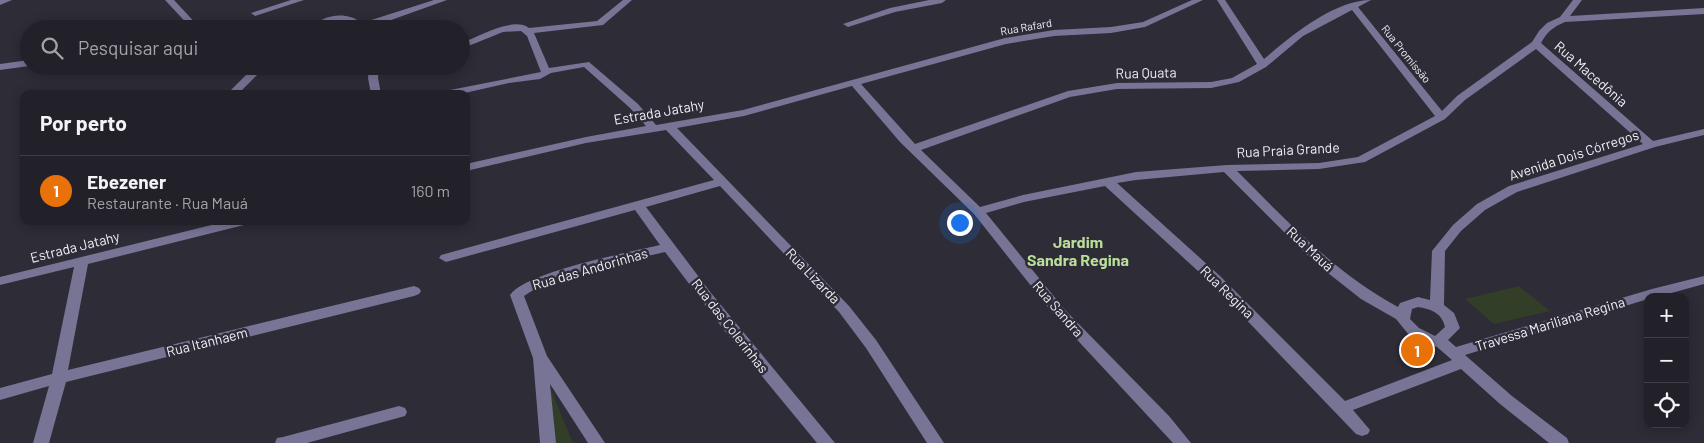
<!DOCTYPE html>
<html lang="pt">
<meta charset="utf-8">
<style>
:root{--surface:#222129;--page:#2a2931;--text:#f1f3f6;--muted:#a2a3a8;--line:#3f3e46;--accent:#db2777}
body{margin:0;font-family:Barlow,sans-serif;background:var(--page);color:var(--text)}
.controls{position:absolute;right:15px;bottom:15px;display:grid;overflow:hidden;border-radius:10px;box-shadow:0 2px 12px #0003}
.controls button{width:45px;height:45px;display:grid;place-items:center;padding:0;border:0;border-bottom:1px solid var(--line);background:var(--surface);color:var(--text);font:25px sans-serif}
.you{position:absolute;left:959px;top:222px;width:18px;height:18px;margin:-12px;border:4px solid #fff;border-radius:50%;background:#1a73e8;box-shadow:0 0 0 8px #1a73e833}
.badge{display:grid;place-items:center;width:32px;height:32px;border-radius:50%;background:var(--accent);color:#fff;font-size:16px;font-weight:700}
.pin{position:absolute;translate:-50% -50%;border:2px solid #fff;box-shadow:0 1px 5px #0006}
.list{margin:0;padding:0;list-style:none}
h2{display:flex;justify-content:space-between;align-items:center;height:65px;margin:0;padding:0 20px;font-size:21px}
h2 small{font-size:16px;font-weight:400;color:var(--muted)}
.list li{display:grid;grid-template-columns:32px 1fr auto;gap:15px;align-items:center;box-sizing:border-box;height:70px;padding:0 20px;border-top:1px solid var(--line)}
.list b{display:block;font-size:19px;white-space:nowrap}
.list p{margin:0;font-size:16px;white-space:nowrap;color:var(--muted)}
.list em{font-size:16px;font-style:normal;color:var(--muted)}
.icon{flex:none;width:28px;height:28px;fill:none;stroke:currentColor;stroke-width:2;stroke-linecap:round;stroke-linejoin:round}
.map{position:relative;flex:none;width:1704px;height:443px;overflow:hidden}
.search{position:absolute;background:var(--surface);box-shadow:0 2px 12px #0003;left:20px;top:20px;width:450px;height:55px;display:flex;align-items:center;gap:12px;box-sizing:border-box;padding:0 18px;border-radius:28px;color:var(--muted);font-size:19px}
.panel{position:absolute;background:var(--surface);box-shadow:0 2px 12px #0003;left:20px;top:90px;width:450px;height:135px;border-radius:10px}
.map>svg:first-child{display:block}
.green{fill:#333e29}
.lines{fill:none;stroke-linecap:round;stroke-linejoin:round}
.minor{fill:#777495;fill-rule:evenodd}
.labels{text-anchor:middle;stroke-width:5;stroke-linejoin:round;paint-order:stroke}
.far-street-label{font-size:11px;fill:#efeff7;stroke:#2d2c37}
.street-label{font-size:14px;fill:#efeff7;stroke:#2d2c37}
.quarter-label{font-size:16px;font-weight:bold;fill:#badf99;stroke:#2d2c37}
</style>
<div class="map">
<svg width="1704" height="443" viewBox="0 0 1704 443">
<rect width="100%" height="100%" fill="#2d2c37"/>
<path class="green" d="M1519,286L1550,311L1494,324L1465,299Z
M541,366L573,443H556Z"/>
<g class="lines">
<path class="minor" d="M0,0H12L0,5Z
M165,0H174L201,29H192Z
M291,0H304L255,16L251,13Z
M434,0H447L366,29H357C345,14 335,24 320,28C316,29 311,29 308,29C323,15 345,10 362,23Z
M623,0H632L603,25L534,33L549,68L589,62L638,104L656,125L743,110L1005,38L1054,30L1111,27L1143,22L1192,0H1203L1145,27L1111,33L1054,36L1006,44L861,84L915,144L1068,91L1117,83L1211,82L1232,78L1257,64L1217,0H1225L1264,59C1291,36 1334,0 1371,0L1358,7L1442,111L1457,96L1532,42L1539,31L1547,23L1560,17L1573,0H1582L1570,16L1704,8V14L1565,22C1553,27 1547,32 1541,43L1653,141L1704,129V135L1655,147L1517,192L1485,210L1461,231L1445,251L1444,305L1454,313L1460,328L1448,340L1456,347L1652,289L1704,276V284L1657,297H1648V299L1465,355L1512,396L1567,438L1569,443H1549L1500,404L1461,369L1353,410L1370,430L1368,434L1362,436L1356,434L1210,282L1105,186L1024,202L986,213L1065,310L1169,416L1191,443H1173L1055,316L974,214L900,142L852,86L744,116L677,128L849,306L876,340L944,443H927L866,348L839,312L720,186L646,207L711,293L835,443H817L724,330L665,252C624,262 558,272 524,296L547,356L605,443H588L550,384L556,443H540L533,358L510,295C525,272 630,252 660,245L635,210L446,262L439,258L441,255L714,180L666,130L586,143L466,171V164L586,137L646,126L630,108L584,67L551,73L540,79L509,83L460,94H440L445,91L541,72L527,36L521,31L503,32L461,49V43C478,37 513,16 529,28L597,21ZM1352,10L1435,116L1358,157L1319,163L1227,165L1136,172L1023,195L980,207L921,150L1070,97L1117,89L1211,88L1239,82L1266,67L1303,36ZM1536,49L1643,144L1509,186L1477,204L1453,225L1432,251L1430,300L1418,297L1400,303L1398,307C1335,273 1287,221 1237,171L1319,169L1365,162L1445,119L1465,100ZM1224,172L1314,262L1361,299L1396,319L1409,335L1437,347L1452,360L1345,401L1220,276L1117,183L1136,180ZM1418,307C1431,309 1442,313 1445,327L1435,336L1419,328L1410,319L1412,309Z
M929,0H946L942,3L895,12L848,27L843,24L890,8Z
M29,60V66L0,70V64Z
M255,66H266L238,94H227Z
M369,66H379L378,78L381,94H371L368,78Z
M228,221H250L248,224L88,264L68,370L414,286L419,288L421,291L419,294L414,296L66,382L49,443H33L49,386L0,400V388L52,374L74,267L0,285V277Z
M399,406L405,408L407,412L405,416L307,443H275L277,438L283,437Z"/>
</g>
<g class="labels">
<g class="far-street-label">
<text transform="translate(1026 27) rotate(-10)" y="4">Rua Rafard</text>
<text transform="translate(1406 54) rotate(51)" y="4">Rua Promissão</text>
</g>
<g class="street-label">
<text transform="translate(1146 73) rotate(-1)" y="5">Rua Quata</text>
<text transform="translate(1591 74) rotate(41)" y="5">Rua Macedônia</text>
<text transform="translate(659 112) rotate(-10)" y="5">Estrada Jatahy</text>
<text transform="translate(1288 150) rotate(-3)" y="5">Rua Praia Grande</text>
<text transform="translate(1574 155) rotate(-18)" y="5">Avenida Dois Córregos</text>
<text transform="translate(75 247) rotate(-14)" y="5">Estrada Jatahy</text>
<text transform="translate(1310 249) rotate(43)" y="5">Rua Mauá</text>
<text transform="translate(590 269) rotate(-16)" y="5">Rua das Andorinhas</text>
<text transform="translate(813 276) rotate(46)" y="5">Rua Lizarda</text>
<text transform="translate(1227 292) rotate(44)" y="5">Rua Regina</text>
<text transform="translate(1058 309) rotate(49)" y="5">Rua Sandra</text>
<text transform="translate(1550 324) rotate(-17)" y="5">Travessa Mariliana Regina</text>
<text transform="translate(730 326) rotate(52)" y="5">Rua das Colerinhas</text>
<text transform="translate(207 342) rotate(-14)" y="5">Rua Itanhaem</text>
</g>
<g class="quarter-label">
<text x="1078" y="248">Jardim<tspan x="1078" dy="18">Sandra Regina</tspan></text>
</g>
</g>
</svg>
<div class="controls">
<button>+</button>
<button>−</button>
<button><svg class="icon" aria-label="locate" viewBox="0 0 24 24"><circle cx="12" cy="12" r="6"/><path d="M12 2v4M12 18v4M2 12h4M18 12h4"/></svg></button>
</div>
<div class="you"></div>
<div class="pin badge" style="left:1417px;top:350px;background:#e8710a">1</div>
<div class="search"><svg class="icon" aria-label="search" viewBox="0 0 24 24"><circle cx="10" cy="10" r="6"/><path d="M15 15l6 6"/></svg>Pesquisar aqui</div>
<section class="panel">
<h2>Por perto<small></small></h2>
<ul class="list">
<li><span class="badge" style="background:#e8710a">1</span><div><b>Ebezener</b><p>Restaurante · Rua Mauá</p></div><em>160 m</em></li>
</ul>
</section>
</div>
